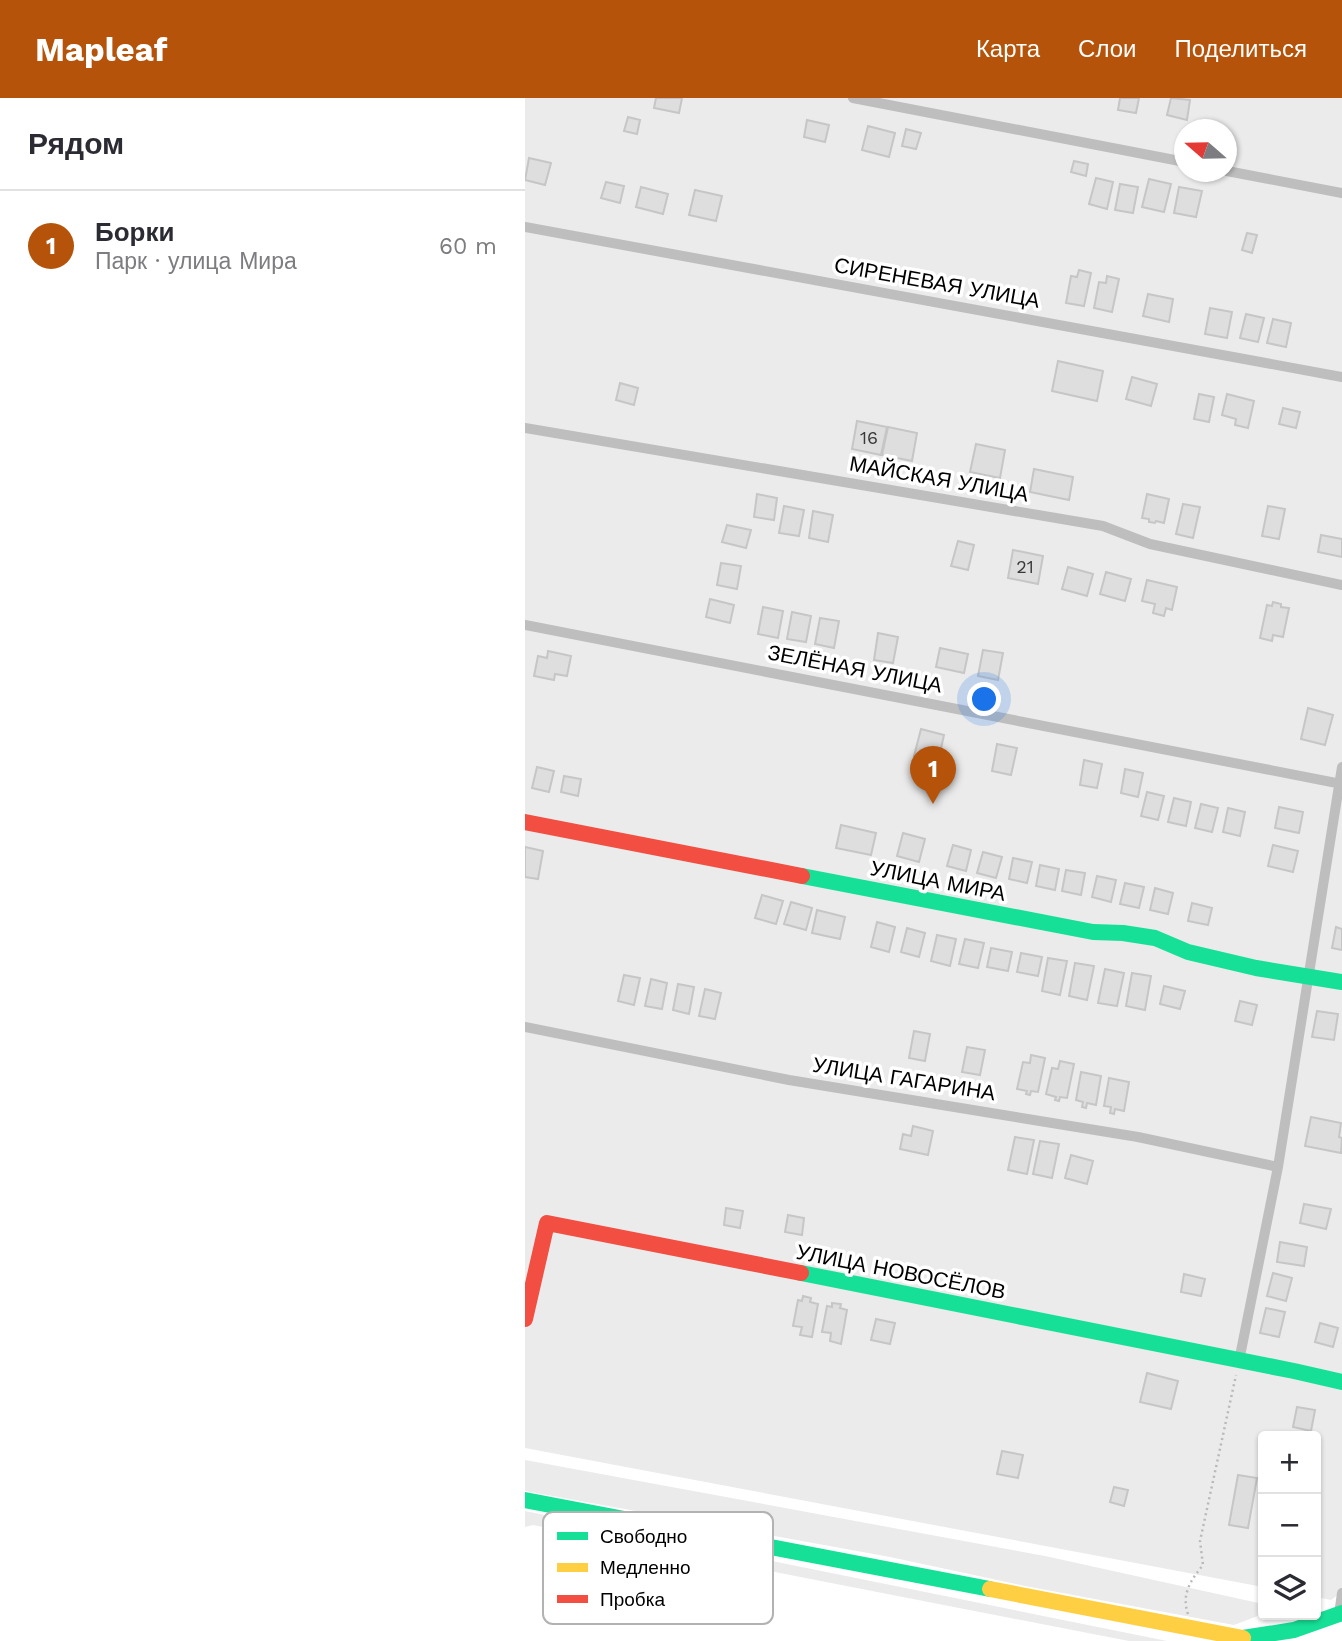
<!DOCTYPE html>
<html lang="ru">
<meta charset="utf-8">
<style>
:root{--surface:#fff;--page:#f7f7f7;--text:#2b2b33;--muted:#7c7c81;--line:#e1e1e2;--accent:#b45309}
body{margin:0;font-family:"Work Sans",sans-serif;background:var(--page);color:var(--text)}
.controls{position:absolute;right:21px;bottom:21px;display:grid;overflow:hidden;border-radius:7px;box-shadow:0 2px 5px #0004}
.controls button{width:63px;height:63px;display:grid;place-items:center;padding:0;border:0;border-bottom:2px solid var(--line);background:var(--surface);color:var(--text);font:35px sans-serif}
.compass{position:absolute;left:649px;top:21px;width:63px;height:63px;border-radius:50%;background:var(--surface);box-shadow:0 2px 5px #0004;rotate:290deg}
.you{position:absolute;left:460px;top:602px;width:24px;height:24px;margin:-18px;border:5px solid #fff;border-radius:50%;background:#1a73e8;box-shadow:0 0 0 10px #1a73e833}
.badge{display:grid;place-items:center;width:46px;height:46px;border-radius:50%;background:var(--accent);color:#fff;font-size:23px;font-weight:700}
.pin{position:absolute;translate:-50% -58px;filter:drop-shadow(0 2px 4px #0008)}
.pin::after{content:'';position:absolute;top:37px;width:24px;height:21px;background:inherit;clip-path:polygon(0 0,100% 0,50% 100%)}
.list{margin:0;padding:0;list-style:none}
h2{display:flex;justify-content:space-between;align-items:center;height:91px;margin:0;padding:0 28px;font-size:30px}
h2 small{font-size:23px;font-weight:400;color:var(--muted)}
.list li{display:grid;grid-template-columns:46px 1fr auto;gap:21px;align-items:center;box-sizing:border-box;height:112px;padding:0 28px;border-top:2px solid var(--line)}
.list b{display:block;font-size:26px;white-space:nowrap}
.list p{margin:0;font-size:23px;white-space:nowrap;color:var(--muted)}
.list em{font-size:23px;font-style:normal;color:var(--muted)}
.icon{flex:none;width:38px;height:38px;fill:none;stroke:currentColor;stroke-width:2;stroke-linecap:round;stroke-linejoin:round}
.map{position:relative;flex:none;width:817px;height:1543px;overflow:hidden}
header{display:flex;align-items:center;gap:42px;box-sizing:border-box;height:98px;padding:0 35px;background:var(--accent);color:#fff}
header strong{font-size:33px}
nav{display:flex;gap:38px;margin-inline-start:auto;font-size:24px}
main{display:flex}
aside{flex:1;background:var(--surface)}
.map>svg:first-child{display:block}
.green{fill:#ebebeb;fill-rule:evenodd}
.building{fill:#dedede;stroke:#c6c6c6;stroke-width:2}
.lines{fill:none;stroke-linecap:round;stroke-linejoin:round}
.path{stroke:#b9b9b9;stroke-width:2.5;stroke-dasharray:2 3.5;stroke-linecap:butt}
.street{stroke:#bebebe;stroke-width:10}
.fast{stroke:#16e098;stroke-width:16}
.slow{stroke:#ffcf43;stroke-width:16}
.jam{stroke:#f24e42;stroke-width:16}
.labels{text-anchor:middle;stroke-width:7;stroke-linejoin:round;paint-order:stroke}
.number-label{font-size:18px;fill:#383838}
.street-label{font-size:21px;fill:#000;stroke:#fff}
.key{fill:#fff;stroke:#b2b2b2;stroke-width:2}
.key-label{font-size:19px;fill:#000}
</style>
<header>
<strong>Mapleaf</strong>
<nav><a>Карта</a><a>Слои</a><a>Поделиться</a></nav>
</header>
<main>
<aside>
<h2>Рядом<small></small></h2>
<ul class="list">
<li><span class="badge">1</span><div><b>Борки</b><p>Парк · улица Мира</p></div><em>60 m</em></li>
</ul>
</aside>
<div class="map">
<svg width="817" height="1543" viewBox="0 0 817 1543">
<rect width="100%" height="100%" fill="#fff"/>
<path class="green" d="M0,0H817V1494L806,1502L791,1499V1338H738V1489L0,1350ZM660,32H702V74H660Z
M0,1362L520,1458L738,1506V1516L709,1527L500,1488L365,1459L0,1393Z
M0,1413L5,1414L642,1543H604L8,1427L0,1429Z"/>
<path class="building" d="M131,0H157L154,15L129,10Z
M595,0H614L611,15L593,12Z
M646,0L665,2L662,22L642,17Z
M103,19L115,22L112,36L99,33Z
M282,22L304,27L300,44L279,39Z
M343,28L370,35L364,59L337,52Z
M381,31L396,35L391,51L377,48Z
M4,60L26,65L20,87L0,82Z
M549,63L563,66L561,78L546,74Z
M571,80L588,84L582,111L564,106Z
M624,81L646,86L639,114L617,109Z
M81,84L99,88L95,105L76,100Z
M595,86L613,89L608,115L590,112Z
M116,89L143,96L138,116L111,109Z
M654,89L677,93L671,119L649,115Z
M170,92L197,98L191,123L164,117Z
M722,135L732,137L727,155L717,152Z
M554,172L566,175L559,208L541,205L546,178L552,179Z
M582,178L594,181L587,214L569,210L574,184L581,185Z
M623,196L648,201L644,224L618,218Z
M685,210L707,214L702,240L680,236Z
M721,216L739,220L733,244L715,240Z
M748,221L766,225L761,249L742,245Z
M533,263L578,273L572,303L527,293Z
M607,279L632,286L626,308L601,301Z
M95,285L113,290L109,307L91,302Z
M674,296L689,299L684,324L669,321Z
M702,296L729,303L723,330L710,327L711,321L697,317Z
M758,310L775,314L771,330L754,326Z
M332,323L362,329L356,357L327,351Z
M363,329L392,335L387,363L357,357Z
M451,346L480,352L475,380L445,374Z
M509,371L548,379L544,402L505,394Z
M232,396L252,400L249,422L229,419Z
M622,396L644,401L639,425L631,423L630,425L624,424V421L617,420Z
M658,406L675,409L668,440L651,436Z
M259,408L279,412L274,438L254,435Z
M743,408L760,411L754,441L737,438Z
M288,413L308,417L303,444L284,440Z
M202,427L226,432L221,450L197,444Z
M796,437L817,441V459L793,454Z
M433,443L449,447L443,472L426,468Z
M488,452L518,458L513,486L483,480Z
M196,465L216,468L212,491L192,487Z
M543,469L568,476L562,498L537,491Z
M581,474L606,481L600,503L575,496Z
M622,482L652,489L647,512L641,510L639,518L628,515L630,506L617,503Z
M185,501L209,507L205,525L181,519Z
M748,504L756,506V509L764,510L758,539L748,537L747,543L735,540L742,507L747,508Z
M238,509L258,513L253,540L233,536Z
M267,514L286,518L281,544L262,541Z
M295,520L314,523L309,550L290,546Z
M353,535L373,539L368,565L349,562Z
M415,550L443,556L439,575L411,569Z
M458,552L478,555L473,582L453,578Z
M23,553L46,558L42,578L30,576L29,582L9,578L13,558L22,560Z
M783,610L808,617L800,647L776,641Z
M396,631L419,637L413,664L389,658Z
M472,646L492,650L486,677L467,673Z
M559,662L577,666L572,690L555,687Z
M12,669L29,673L24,694L7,690Z
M600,671L618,675L613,699L596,695Z
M39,678L56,681L53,698L36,694Z
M622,694L639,698L633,722L616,718Z
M649,700L666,704L661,728L643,724Z
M676,706L693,710L687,734L670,730Z
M754,709L778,714L774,735L750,730Z
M703,710L720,714L715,738L698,734Z
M316,727L351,735L346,757L311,750Z
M378,735L400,741L394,764L372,758Z
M428,747L446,752L441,773L422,768Z
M748,747L773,753L768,774L743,768Z
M0,749L18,753L13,781L0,779Z
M458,754L477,759L471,780L452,775Z
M488,760L507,764L502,785L484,781Z
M515,767L534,771L530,792L511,788Z
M541,772L560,775L556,797L537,793Z
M572,778L591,782L586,804L567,799Z
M600,785L619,789L614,810L595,806Z
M630,790L648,795L643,816L625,812Z
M237,797L258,803L251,826L230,820Z
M266,804L287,810L281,832L259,826Z
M667,805L687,810L683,827L663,823Z
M292,812L320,819L315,841L287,835Z
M352,824L370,829L364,854L346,849Z
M811,829L817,831V852L807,850Z
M382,830L400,835L394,859L376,854Z
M412,837L431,841L425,868L406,863Z
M440,841L459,845L453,870L434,866Z
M466,850L487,854L483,873L462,869Z
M496,855L517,859L513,878L492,874Z
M523,860L542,863L535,897L517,893Z
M550,865L569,868L562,902L544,898Z
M580,871L599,875L592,908L573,905Z
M607,875L626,878L620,912L601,908Z
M99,877L115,880L109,907L93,903Z
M126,881L142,885L137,911L120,908Z
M153,886L169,889L164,916L148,912Z
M639,888L660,893L655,911L635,906Z
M180,891L196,895L190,921L174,918Z
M715,903L732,907L727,927L710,923Z
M792,913L813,916L809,942L787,939Z
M389,933L405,936L400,963L384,960Z
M442,949L460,952L455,977L437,974Z
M506,957L520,960L513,994L506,993L505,997L501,996L502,993L492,991L498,964L505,965Z
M535,963L549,966L542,1000L535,999L534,1003L530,1002L531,999L521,996L527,970L533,971Z
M556,974L576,978L571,1007L562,1005L561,1010L557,1009L558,1004L551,1002Z
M584,980L604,984L599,1013L590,1011L589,1016L585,1015L586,1009L579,1008Z
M786,1019L816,1025L814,1039L817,1040L816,1055L780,1048Z
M388,1028L408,1033L403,1057L375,1051L378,1036L386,1038Z
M490,1039L509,1042L502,1076L483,1072Z
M515,1043L534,1046L527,1080L508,1076Z
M546,1057L568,1063L562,1086L540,1080Z
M779,1106L806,1111L801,1131L775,1125Z
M201,1110L218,1113L215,1130L199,1127Z
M263,1117L279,1120L277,1137L260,1134Z
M755,1144L782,1149L779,1168L752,1164Z
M748,1175L767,1180L761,1203L742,1198Z
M659,1176L680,1181L676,1198L656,1194Z
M278,1198L286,1200L285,1204L293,1206L287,1239L275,1237L277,1229L268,1228L273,1202L277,1203Z
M307,1205L316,1206L315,1210L322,1212L316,1246L305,1243L306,1235L297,1234L302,1208L307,1209Z
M741,1210L760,1214L754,1239L735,1235Z
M351,1221L370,1225L365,1246L346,1242Z
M795,1225L813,1230L808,1249L790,1244Z
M622,1275L653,1283L646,1311L615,1304Z
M772,1309L790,1312L786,1333L768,1329Z
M477,1353L498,1357L493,1380L472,1376Z
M713,1377L732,1380L723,1430L704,1427Z
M589,1389L603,1392L599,1408L585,1404Z"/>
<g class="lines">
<path class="path" d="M663,1516C656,1496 666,1482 678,1467L675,1443L711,1277"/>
<path class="street" d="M328,0L660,64
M702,73L817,95
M0,129L817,279
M0,330L578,428L625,446L817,487
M0,527L817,686
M0,929L264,982L613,1039L753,1069
M714,1263L753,1069L817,669
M814,1517L817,1495"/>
<path class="fast" d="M277,778L568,834L598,835L630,840L663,854L731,870L817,884
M276,1175L769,1273L817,1284
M0,1402L465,1491
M718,1540L769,1532L817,1515"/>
<path class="slow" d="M465,1491L718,1540"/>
<path class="jam" d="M0,724L277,778
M0,1221L22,1125L276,1175"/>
</g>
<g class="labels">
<g class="number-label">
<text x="344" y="346">16</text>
<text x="500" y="475">21</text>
</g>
<g class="street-label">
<text transform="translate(412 185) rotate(10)" y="7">СИРЕНЕВАЯ УЛИЦА</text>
<text transform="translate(414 381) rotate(10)" y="7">МАЙСКАЯ УЛИЦА</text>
<text transform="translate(330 571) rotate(11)" y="7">ЗЕЛЁНАЯ УЛИЦА</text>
<text transform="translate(413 783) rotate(11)" y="7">УЛИЦА МИРА</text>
<text transform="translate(379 981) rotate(9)" y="7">УЛИЦА ГАГАРИНА</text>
<text transform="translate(376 1174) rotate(11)" y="7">УЛИЦА НОВОСЁЛОВ</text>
</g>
</g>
<rect x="18" y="1414" width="230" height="112" rx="10" class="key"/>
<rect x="32" y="1434" width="31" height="8" fill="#16e098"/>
<rect x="32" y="1465" width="31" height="9" fill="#ffcf43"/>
<rect x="32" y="1497" width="31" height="8" fill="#f24e42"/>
<g class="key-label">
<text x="75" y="1445">Свободно</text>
<text x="75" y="1476">Медленно</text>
<text x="75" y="1508">Пробка</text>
</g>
</svg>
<div class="controls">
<button>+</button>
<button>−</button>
<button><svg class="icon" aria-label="layers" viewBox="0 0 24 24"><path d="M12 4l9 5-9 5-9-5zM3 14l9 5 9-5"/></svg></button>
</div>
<svg class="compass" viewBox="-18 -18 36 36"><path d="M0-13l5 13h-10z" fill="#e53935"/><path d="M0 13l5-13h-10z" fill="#7c7c81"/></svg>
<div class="you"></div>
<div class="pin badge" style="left:408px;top:706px">1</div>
</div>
</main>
